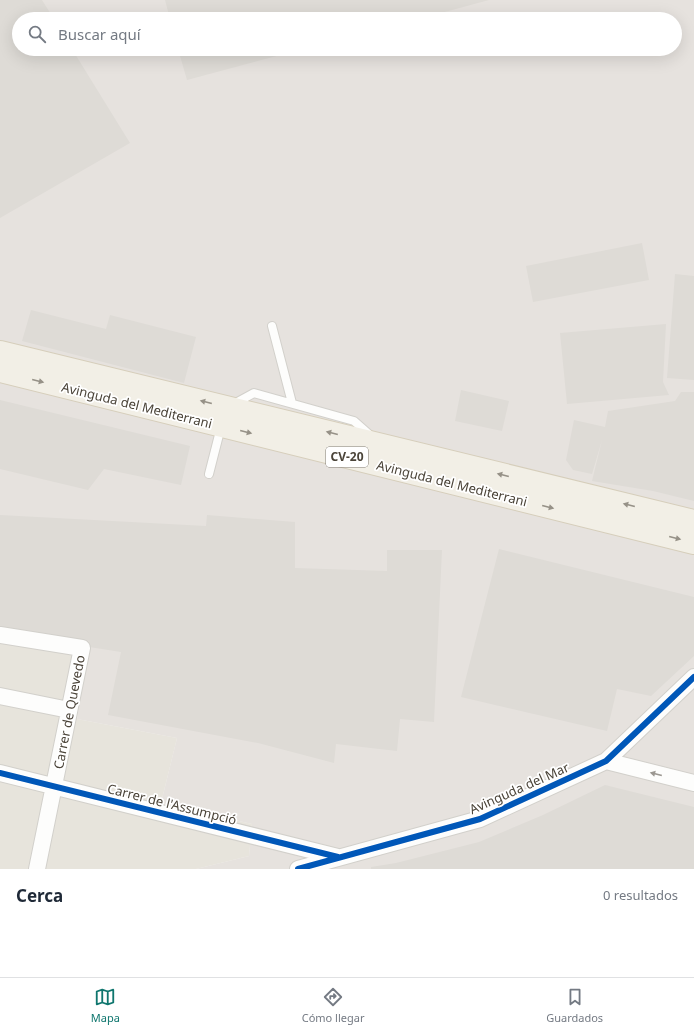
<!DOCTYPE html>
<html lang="es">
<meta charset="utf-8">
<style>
:root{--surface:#fff;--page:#f2f2f3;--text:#1f2937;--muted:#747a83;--line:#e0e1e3;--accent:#0f766e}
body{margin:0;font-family:"Noto Sans",sans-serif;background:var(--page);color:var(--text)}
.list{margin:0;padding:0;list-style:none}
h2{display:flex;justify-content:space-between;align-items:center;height:52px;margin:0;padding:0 16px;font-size:17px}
h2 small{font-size:13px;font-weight:400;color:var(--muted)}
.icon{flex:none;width:22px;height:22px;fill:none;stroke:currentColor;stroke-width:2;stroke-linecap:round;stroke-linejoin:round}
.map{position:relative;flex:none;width:694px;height:869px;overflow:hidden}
.search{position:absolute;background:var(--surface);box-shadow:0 4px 16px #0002;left:12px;right:12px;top:12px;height:44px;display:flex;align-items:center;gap:10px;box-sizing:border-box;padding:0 14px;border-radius:22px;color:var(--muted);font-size:15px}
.sheet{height:108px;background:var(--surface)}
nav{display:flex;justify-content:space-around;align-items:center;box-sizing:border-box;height:56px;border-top:1px solid var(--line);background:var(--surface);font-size:11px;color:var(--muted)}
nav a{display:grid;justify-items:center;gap:2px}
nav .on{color:var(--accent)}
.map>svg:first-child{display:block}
.residential{fill:#e7e4dc}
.industrial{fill:#e6e2de;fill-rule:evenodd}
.building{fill:#dedbd6}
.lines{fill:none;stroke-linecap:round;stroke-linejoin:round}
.lane-casing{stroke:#d2d0cb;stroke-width:10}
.street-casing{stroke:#d2d0cb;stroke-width:18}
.primary-casing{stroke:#d6cebb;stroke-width:24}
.lane{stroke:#fdfdfc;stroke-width:8}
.street{stroke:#fdfdfc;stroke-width:16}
.primary{stroke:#f2efe6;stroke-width:22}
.cycleway-casing{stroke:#fff;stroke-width:8}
.cycleway{stroke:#0057b8;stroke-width:6}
.oneway{fill:#969187}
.oneway2{fill:#9b9791}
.labels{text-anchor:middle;stroke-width:3.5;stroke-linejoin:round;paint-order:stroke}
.shield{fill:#fff;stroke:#817c74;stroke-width:1}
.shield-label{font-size:12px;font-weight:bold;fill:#4b4439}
.street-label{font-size:13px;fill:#4b4439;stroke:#fff}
</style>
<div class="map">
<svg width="694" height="869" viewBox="0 0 694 869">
<rect width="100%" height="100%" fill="#f4f2ee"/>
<path class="residential" d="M0,638L88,650L77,719L177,738L161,803L252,824L249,856L196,869H0Z"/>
<path class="industrial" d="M0,0H694V869H196L249,856L252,824L161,803L177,738L77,719L88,650L0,638ZM19,19H675V49H19Z"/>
<path class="building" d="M0,0H42L54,19H19V49H72L130,143L0,218Z
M165,0H489L419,19H170Z
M178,49H303L187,80Z
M642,243L649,280L533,302L526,266Z
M675,274L694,276V380L667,378Z
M31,310L106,329L110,315L196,337L184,383L22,341Z
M666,324L663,382L669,395L567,404L560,333Z
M461,390L509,401L502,431L455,421Z
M681,392H694V501L653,491L592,481L602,440L592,474L573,470L566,460L574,420L605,427L608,411L675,401Z
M0,400L190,446L181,485L104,469L88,490L0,469Z
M0,515L206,526L207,515L295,522V568L387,571V550H442L434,722L400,719L397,751L336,744L334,763L258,743L108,715L121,652L0,633Z
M499,549L694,597V656L651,696L617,689L607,731L461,697Z
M605,785L694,807V869H371V867L396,863L479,842L543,815Z"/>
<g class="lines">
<g class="lane-casing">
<path id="lane" d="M272,326L292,403
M232,405L254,393L354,421L371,436
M209,474L221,427"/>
</g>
<g class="street-casing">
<path id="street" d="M0,635L82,648L37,869
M0,696L69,710
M606,761L694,783
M0,773L338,857
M298,869L480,819L606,761L694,677"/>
</g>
<g class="primary-casing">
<path id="primary" d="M0,352L694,521
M0,371L694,543"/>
</g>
<use href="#lane" class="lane"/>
<use href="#street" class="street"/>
<use href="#primary" class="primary"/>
<g class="cycleway-casing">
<path id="cycleway" d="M0,773L338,857
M298,869L480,819L606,761L694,677"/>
</g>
<use href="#cycleway" class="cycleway"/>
</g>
<defs><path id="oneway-solid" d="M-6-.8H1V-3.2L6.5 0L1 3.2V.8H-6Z"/></defs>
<g class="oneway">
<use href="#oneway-solid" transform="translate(38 381) rotate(14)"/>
<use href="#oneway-solid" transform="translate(206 402) rotate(-166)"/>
<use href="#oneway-solid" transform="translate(246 432) rotate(14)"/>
<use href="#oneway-solid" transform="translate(332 433) rotate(-166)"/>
<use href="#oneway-solid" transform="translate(503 475) rotate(-166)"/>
<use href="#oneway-solid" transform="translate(629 505) rotate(-166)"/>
<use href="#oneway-solid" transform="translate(548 507) rotate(14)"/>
<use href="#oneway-solid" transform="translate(675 538) rotate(14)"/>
</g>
<use class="oneway2" href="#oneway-solid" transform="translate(656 774) rotate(-166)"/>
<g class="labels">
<rect class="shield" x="326" y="447" width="42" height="20" rx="3"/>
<g class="shield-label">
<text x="347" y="461">CV-20</text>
</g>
<g class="street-label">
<text transform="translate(137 405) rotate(14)" y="5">Avinguda del Mediterrani</text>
<text transform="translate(452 483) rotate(14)" y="5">Avinguda del Mediterrani</text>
<text transform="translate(69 712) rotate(-79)" y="5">Carrer de Quevedo</text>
<text transform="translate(519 788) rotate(-24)" y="5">Avinguda del Mar</text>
<text transform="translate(172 804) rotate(14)" y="5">Carrer de l'Assumpció</text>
</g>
</g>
</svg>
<div class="search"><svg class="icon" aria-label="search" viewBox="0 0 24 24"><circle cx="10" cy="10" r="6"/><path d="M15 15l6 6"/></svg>Buscar aquí</div>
</div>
<section class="sheet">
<h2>Cerca<small>0 resultados</small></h2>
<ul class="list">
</ul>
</section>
<nav>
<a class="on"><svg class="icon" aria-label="map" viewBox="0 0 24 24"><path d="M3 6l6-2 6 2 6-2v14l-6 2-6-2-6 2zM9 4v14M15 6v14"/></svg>Mapa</a>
<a><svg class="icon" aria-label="directions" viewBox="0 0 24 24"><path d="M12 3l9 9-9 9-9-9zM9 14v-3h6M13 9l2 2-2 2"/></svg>Cómo llegar</a>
<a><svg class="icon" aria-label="saved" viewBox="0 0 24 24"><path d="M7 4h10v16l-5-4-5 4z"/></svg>Guardados</a>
</nav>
